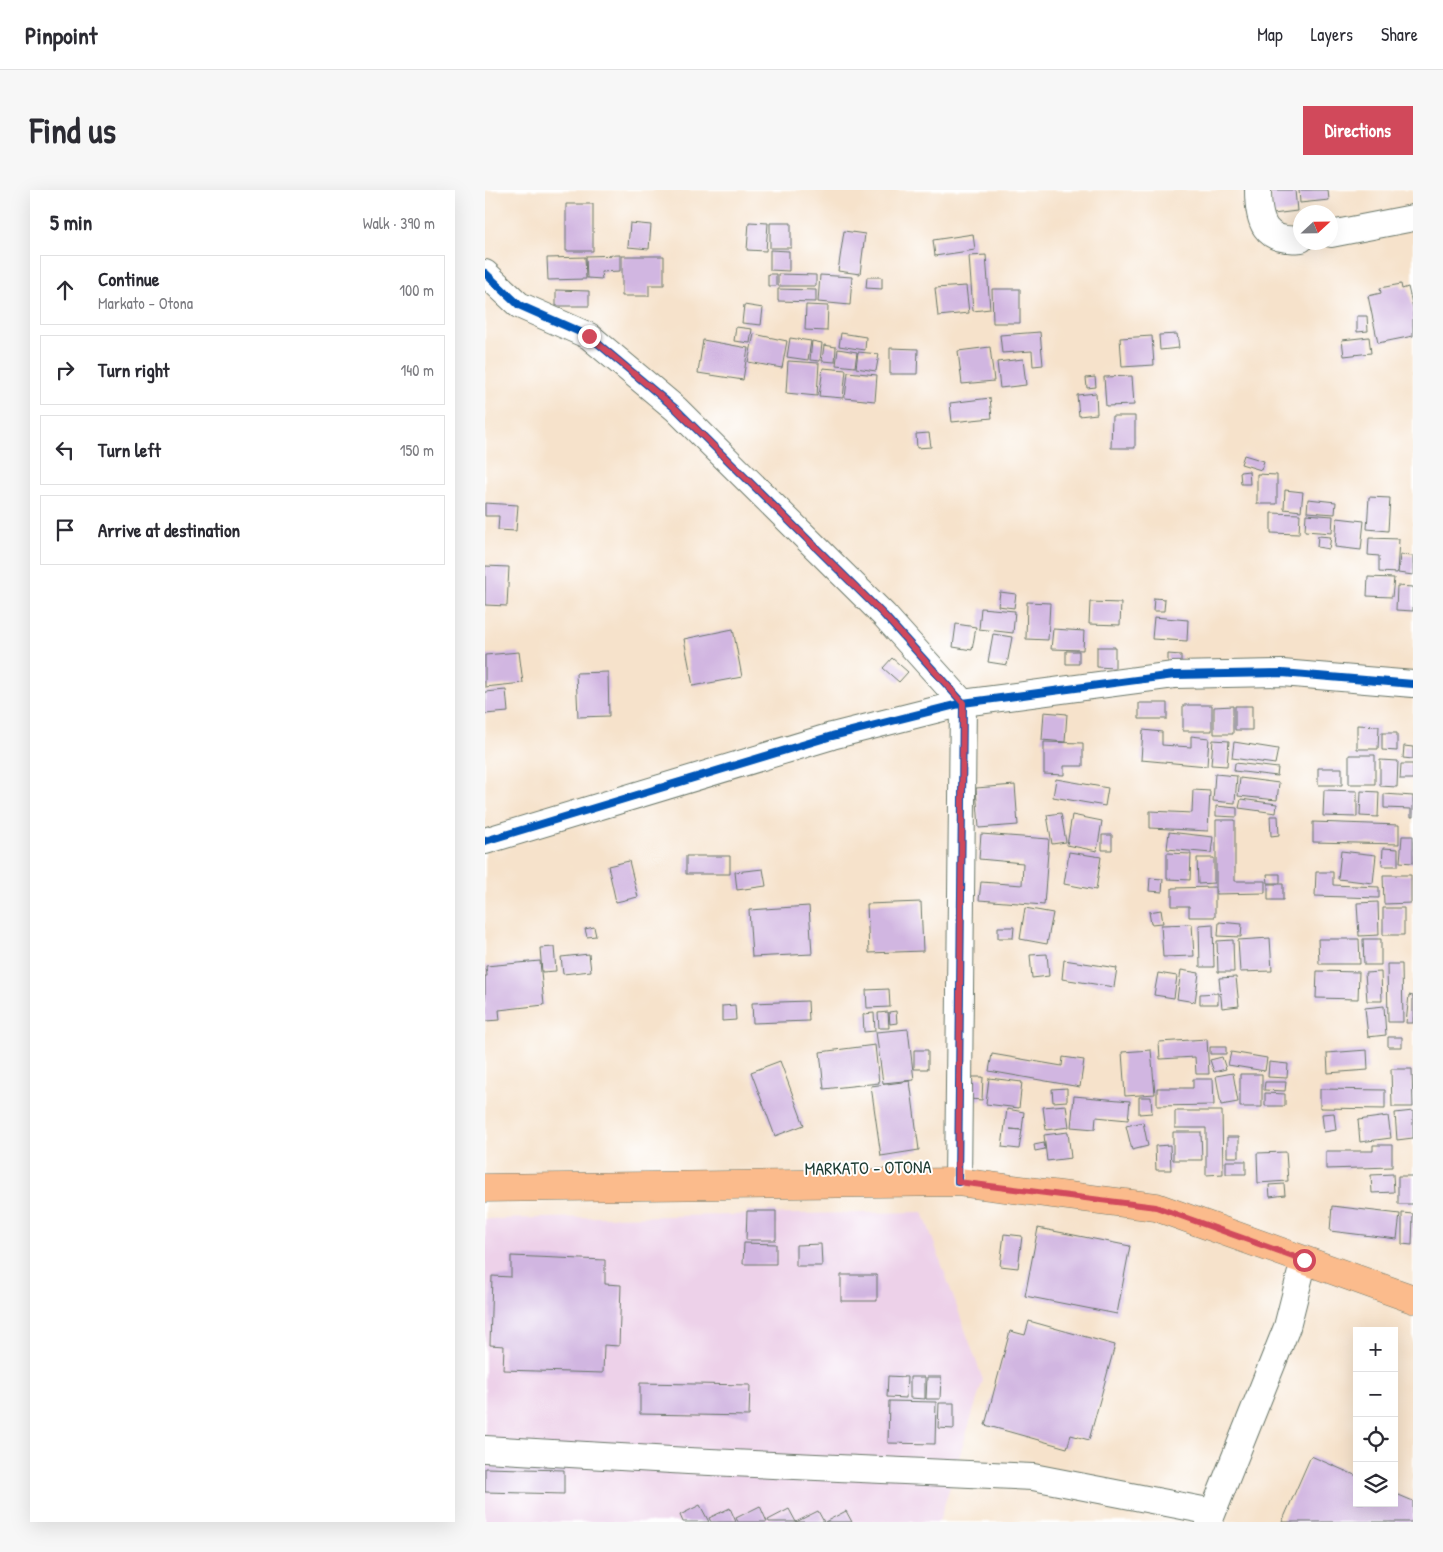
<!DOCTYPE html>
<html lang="en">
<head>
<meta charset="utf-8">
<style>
  body { margin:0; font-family:"Patrick Hand",sans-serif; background:#f7f7f7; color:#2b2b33 }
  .controls { position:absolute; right:15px; bottom:15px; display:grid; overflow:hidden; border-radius:0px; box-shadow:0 5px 20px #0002 }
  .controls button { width:45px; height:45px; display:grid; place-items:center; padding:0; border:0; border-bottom:1px solid #e1e1e2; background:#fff; color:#2b2b33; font:25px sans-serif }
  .compass { position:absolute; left:808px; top:15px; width:45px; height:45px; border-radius:50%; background:#fff; box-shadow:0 5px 20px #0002; rotate:68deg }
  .stop { position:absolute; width:15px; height:15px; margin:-11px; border:4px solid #d1495b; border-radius:50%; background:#fff }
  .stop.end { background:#d1495b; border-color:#fff; box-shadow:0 1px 5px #0008 }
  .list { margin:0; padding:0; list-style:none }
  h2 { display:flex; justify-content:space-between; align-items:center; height:65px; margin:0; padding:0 20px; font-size:21px }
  h2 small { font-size:16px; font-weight:400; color:#7c7c81 }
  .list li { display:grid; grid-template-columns:32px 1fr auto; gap:15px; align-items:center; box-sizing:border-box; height:70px; margin:0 10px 10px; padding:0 10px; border:1px solid #e1e1e2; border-radius:0px }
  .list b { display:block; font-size:19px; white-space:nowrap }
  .list p { margin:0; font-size:16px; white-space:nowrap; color:#7c7c81 }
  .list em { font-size:16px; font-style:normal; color:#7c7c81 }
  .icon { flex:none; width:28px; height:28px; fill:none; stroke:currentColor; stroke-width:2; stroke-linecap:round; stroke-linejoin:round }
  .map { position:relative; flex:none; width:928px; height:1332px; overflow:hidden; border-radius:0px }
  header { display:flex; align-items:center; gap:30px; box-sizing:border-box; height:70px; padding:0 25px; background:#fff; border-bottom:1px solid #e1e1e2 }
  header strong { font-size:24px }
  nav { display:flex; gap:28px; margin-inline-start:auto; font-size:18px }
  .intro { display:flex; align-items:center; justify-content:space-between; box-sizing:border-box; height:120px; padding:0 30px }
  h1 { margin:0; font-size:35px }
  .button { padding:12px 22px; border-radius:0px; background:#d1495b; color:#fff; font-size:18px; font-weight:700 }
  main { display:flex; gap:30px; padding:0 30px }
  aside { flex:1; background:#fff; border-radius:0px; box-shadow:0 5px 20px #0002 }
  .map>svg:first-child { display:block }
  .built { fill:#edd1e9 }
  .building { fill:#d1b6e1 }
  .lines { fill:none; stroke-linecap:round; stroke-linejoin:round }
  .street-casing { stroke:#6a7769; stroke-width:28 }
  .primary-casing { stroke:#6a7769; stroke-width:29 }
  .street { stroke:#fff; stroke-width:26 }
  .primary { stroke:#fbbb8c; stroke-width:28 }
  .cycleway-casing { stroke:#fff; stroke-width:11 }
  .cycleway { stroke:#0057b8; stroke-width:8 }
  .route { stroke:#d1495b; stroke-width:6 }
  .labels { text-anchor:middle; stroke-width:4; stroke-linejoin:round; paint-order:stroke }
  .street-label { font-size:18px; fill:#1f3d34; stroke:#fff }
</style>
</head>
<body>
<header>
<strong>Pinpoint</strong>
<nav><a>Map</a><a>Layers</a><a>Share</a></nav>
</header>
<div class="intro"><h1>Find us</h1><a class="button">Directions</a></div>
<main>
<aside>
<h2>5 min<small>Walk · 390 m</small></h2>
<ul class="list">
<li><svg class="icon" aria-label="ahead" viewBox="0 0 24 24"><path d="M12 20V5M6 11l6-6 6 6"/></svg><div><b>Continue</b><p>Markato - Otona</p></div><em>100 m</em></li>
<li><svg class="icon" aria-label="right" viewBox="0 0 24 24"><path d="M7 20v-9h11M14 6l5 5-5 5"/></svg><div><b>Turn right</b></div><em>140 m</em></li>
<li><svg class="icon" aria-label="left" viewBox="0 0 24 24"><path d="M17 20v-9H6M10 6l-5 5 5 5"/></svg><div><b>Turn left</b></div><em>150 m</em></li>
<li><svg class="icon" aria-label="arrive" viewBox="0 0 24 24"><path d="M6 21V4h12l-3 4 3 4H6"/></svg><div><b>Arrive at destination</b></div></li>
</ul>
</aside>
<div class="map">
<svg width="928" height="1332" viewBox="0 0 928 1332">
  <rect width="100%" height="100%" fill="#fff"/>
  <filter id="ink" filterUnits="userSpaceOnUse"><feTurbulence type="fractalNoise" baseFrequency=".02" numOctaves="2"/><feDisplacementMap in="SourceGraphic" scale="10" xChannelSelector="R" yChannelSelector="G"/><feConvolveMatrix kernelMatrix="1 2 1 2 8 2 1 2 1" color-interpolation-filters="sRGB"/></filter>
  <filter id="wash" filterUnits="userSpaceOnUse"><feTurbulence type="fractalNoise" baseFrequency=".0096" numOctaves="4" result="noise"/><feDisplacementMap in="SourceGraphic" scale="20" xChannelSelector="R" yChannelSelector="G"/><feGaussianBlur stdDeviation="1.12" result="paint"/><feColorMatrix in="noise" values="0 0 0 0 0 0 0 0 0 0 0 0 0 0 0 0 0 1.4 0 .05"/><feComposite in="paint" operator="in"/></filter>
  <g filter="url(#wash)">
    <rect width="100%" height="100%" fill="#f6e2cb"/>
    <path class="built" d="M438 1022 498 1190 454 1332H0V1029Z"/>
    <g id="blocks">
      <path class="building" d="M785 0H810L812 21 788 24Z
        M814 0H843L844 10 815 13Z
        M81 14H108V61H81Z
        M264 32 283 33 281 61 262 60Z
        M145 33 166 35 164 59 143 57Z
        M285 33H306V58H285Z
        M359 41 380 44 375 84 353 81Z
        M488 44 490 60 450 66 448 50Z
        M285 60 304 61V81L285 80Z
        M135 65V81L116 82 117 89 102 88 101 66Z
        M501 65 505 119 488 121 484 66Z
        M137 66H179V95H164V106H137Z
        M100 67 101 89 63 90 62 68Z
        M283 84H291V96H283Z
        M293 84 331 85V96H293Z
        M335 85 367 87 365 115 333 112Z
        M382 87H397V99L381 98Z
        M916 94 917 99 923 97 928 118V146L893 153 883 106 896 103 895 98Z
        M481 96 484 123 453 126 450 98Z
        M293 99 331 100V112L293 111Z
        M507 99H535V133H508Z
        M71 100 104 101V116H71Z
        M259 115 278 118 276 135 257 133Z
        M321 115 343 116 342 141 320 140Z
        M872 126H882L883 141 872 142Z
        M251 137 267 139 265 153 249 151Z
        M555 142 558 175 548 176 547 161 517 163 515 145Z
        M356 143 381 147 380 160 354 156Z
        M269 144 302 151 297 178 263 172Z
        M692 144 694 158 675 160 674 145Z
        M667 146 669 175 637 177 635 148Z
        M884 147 886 163 859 166 857 150Z
        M305 148 326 151 323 170 302 167Z
        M218 150 263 158 258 190 213 183Z
        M327 151 337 153 335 171 325 170Z
        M339 155 351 157 350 172 337 171Z
        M505 157 509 191 477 194 473 161Z
        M405 158 433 159 432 184H405Z
        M353 159 372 162 370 177 351 175Z
        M373 162 394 164 391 181 371 178Z
        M538 169 541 195 515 198 512 172Z
        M303 171 334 173 332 206 301 203Z
        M338 178 361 180 358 208 334 206Z
        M363 182 392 185 390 211 360 208Z
        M647 186 649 215 621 216 619 187Z
        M610 187 611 197 602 198 601 188Z
        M611 203 612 224 594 226 592 205Z
        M505 208 507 228 467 232 465 213Z
        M627 226H650V258H626Z
        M444 243 446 257 432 258 431 244Z
        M759 265 779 271 776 280 756 274Z
        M764 281 765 294H756L755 282Z
        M772 284 792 285V314H772Z
        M800 300 818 302 816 321 799 319Z
        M884 307 905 308 903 341 882 339Z
        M823 309 851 312 850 324 822 322Z
        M0 313 33 315 31 341 13 340 14 326H0Z
        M786 323 815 324 814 344 786 343Z
        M821 324 848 326 847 343 820 341Z
        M852 328 879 331 876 360 850 357Z
        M833 346 846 347 844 359 832 357Z
        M884 348 914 349 912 383 894 382V366L883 365Z
        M915 365 928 366V385L913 383Z
        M0 376 24 377 22 416 0 415Z
        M883 387 909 388 907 407 882 406Z
        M912 396 928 397V421L911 420Z
        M515 402 531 404 529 418 513 416Z
        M669 408 680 409 679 421H668Z
        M542 412 565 413 563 450 541 449Z
        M605 412 636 413 635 435 604 434Z
        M496 418 530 421 528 443 494 439Z
        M669 427 703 430 702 451 667 449Z
        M471 434 491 437 487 460 468 457Z
        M248 439 257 487 208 496 199 449Z
        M568 439 599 441 598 460 566 459Z
        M508 444 527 447 522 475 503 472Z
        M612 457H630V478L612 477Z
        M581 461H594V474H581Z
        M34 462 38 493 0 497V465Z
        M683 464 696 465V475H683Z
        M407 468 423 482 414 492 398 478Z
        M123 482 124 526 93 527 91 483Z
        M21 500 23 522 0 524V502Z
        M654 513H682V529H654Z
        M698 515H727V541H698Z
        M748 516V544H729V517Z
        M750 516H767V540H750Z
        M559 522 582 524 580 552 557 550Z
        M872 535 894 536 893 559H872Z
        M658 540 677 542V555L706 557V546L724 548 722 576 656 570Z
        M897 543H912V561L897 560Z
        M728 550 744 551 742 576 726 575Z
        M559 552 598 553V576H579V585L559 584Z
        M749 552 793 559 790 574 747 568Z
        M919 556 928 557V569L918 568Z
        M864 565H890V594H864Z
        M895 570 913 571 912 597 895 596Z
        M750 573 793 578 792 586 749 581Z
        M916 574H928V589H915Z
        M833 578H857V595H833Z
        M730 584 752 586 750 613 728 611Z
        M755 588 794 593 792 610 753 606Z
        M571 589 623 598 620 616 568 607Z
        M530 595 533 635 494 638 491 598Z
        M708 600 725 601 723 641 665 638V621L707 623Z
        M839 600 872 601V627L838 626Z
        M876 601 894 602 893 627 875 626Z
        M899 604 928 606V627H926V619L899 618Z
        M756 609 792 614 791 623 754 618Z
        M731 616 752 618V627L731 626Z
        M576 623 581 652 567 654 562 625Z
        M587 625 617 631 612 661 582 655Z
        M785 626H793L794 645 786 646Z
        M731 630H750V691H780V703L731 704Z
        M828 632 914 635V654L828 652Z
        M684 642 728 647 726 663 682 659Z
        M496 644 564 649 559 715 494 710 496 692 537 695 538 673 494 669Z
        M617 645H627V660H617Z
        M917 646H928V673L915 672Z
        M898 658 913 659V676H897Z
        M856 661 891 665 888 693 853 689Z
        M584 662 616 667 611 700 579 694Z
        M682 663 706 664 705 690 682 689Z
        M201 666H245V684H201Z
        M712 668H729V693L713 694Z
        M144 671 153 707 131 712 123 676Z
        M278 679 281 696 252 700 250 682Z
        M831 682H848V695L894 697V708L830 706Z
        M782 684H795V693H783Z
        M898 685H926V713L899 714Z
        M665 688 678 689 677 702 664 701Z
        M783 694H798V710H783Z
        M730 697V727H704V716H687V698Z
        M436 712 438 761 384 763 382 714Z
        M893 712 894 745 874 746 872 713Z
        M324 716 327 764 267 767 264 720Z
        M540 718 568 723 562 754 535 749Z
        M898 718H919V745H898Z
        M676 720 678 733 666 734 664 722Z
        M734 732 757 734 756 747 733 746Z
        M707 734 709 766 678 767 676 735Z
        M728 734 729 777H715L714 735Z
        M109 737 111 746 102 747 100 739Z
        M513 737H529L528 748H513Z
        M785 748 787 781 755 782 753 750Z
        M833 749H874L875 774H834Z
        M878 749H896V775H879Z
        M748 750 749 782H733L732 751Z
        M69 757 71 781 57 782 55 758Z
        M104 764 106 781 78 784 76 767Z
        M562 764 564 786 547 788 545 765Z
        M579 770 632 778 629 797 577 789Z
        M55 771 59 815 14 820 15 830 0 831V786H2L1 776Z
        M902 774H917L918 832H903Z
        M696 780 714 783 710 812 692 809Z
        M832 781 874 782 873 809 831 808Z
        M896 782 897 811H882L880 783Z
        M673 783 692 786 689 808 669 805Z
        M751 787 754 816 737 818 734 788Z
        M404 799 405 817 382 818 381 800Z
        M733 803V814H715V804Z
        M924 805 928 806V833H921Z
        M323 811 324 831 268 833 267 813Z
        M250 815 251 830 237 831V816Z
        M899 816 901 845 883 847 880 818Z
        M411 821 412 833 405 834 404 822Z
        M403 822 404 838H394L393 823Z
        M389 823 390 841 379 842 378 824Z
        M423 839 429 890 398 893 391 842Z
        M903 847H917V857H903Z
        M722 849 724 884H711L710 867 675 869 674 852Z
        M390 855 394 893 339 899 335 862Z
        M725 857H741V864H725Z
        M429 860H443V879H429Z
        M666 860 670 904 640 906 637 862Z
        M882 860 883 880 843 883 842 863Z
        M746 862 782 868 780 881 743 875Z
        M507 864 577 876 578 867 599 870 595 897 504 881Z
        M737 867 741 879 729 882 725 870Z
        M295 871 319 935 290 946 266 882Z
        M784 872 803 874 802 888 783 887Z
        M906 879H927L928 917H907Z
        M748 883 753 912 736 915 731 886Z
        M755 884H777V917H755Z
        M485 887H498L497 910 484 909Z
        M504 888 537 892 534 918 501 914Z
        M708 889H728L729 915 672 916V898H708Z
        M425 891 434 960 396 966 386 896Z
        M780 892H801L800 901 779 900Z
        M582 898V911L568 912 567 899Z
        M835 899 900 900V919L835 918Z
        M780 903 800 904V916H780Z
        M589 906 645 911 643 930 611 927 610 939 586 937Z
        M654 907H666L667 923 654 924Z
        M581 915 584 937 561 940 558 917Z
        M522 919 539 922 537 940 525 939 537 940 534 959 517 957Z
        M690 921H737L738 984 721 985V938H690Z
        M928 921V948L912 950 910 923Z
        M849 923 851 940 839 942 837 924Z
        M903 926 906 948 875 952 873 930Z
        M658 932 663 956 647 960 641 936Z
        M583 942 586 968 562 971 559 945Z
        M688 942H716L717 970H688Z
        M742 947H754V967H742Z
        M559 953 560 959 550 961 549 955Z
        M685 955 686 980H671L670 956Z
        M888 955H907V977L841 979V961H888Z
        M801 962 803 991 773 993 772 963Z
        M741 971H761V984H741Z
        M908 984 909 1002 887 1003 886 985Z
        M913 986H928V1014H913Z
        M799 994 800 1005 785 1007 784 995Z
        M847 1016 915 1024 912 1049 845 1041Z
        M262 1021H291V1050H261Z
        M917 1023 928 1024 927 1055 917 1054Z
        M553 1038 645 1056 632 1124 540 1106Z
        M519 1044 537 1046 533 1078 515 1076Z
        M259 1053 291 1054V1074H258Z
        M336 1054 337 1076H311V1055Z
        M26 1066 120 1070V1094L136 1095 134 1156 119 1155 118 1183 18 1180 19 1156 5 1155 7 1086 26 1087Z
        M356 1085H392V1111H356Z
        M544 1131 630 1155 604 1250 586 1245 582 1258 500 1235 525 1141 540 1145Z
        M403 1186 422 1187 421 1208 402 1207Z
        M425 1187H440V1209L425 1208Z
        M442 1187H456L455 1209H441Z
        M155 1193 265 1195 264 1226 155 1224Z
        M404 1211 451 1212 450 1254 403 1253Z
        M454 1213H469V1239L453 1238Z
        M826 1266 872 1286V1313H909V1303L928 1311V1332H797Z
        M0 1278 79 1280V1304L0 1302Z
        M215 1315 224 1332H198L195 1325Z
        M275 1316 282 1332H253L251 1328Z
        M245 1318 251 1332H226L224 1328Z
        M304 1319 311 1332 333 1321 339 1332H284L283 1330Z
        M361 1321 367 1332H340Z"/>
    </g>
  </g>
  <g filter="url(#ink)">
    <use href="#blocks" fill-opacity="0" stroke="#6a7769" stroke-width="1"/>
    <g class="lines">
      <defs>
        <path id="street" d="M773 0C773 31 779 53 816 49
          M846 44 928 28
          M0 83 34 115 104 146 191 219 399 425 478 513 473 992
          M0 651 347 546 478 513 689 485 797 483 928 494
          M0 1259 203 1271 548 1287 728 1322
          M724 1332 802 1137 819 1070"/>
        <path id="primary" d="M0 998 473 992 671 1017 928 1109"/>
      </defs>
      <use href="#street" class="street-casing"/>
      <use href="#primary" class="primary-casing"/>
      <use href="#street" class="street"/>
      <use href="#primary" class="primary"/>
      <defs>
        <path id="cycleway" d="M0 83 34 115 104 146 191 219 399 425 478 513 473 992
          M0 651 347 546 478 513 689 485 797 483 928 494"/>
      </defs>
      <use href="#cycleway" class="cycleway-casing"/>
      <use href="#cycleway" class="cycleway"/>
    </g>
  </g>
  <g class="lines" filter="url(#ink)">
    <path class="route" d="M104 146 191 219 399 425 478 513 473 992 671 1017 819 1070"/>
  </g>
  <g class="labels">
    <g class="street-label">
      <text transform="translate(383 978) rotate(-1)" y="6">MARKATO - OTONA</text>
    </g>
  </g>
</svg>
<div class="controls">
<button>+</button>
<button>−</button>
<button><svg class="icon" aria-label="locate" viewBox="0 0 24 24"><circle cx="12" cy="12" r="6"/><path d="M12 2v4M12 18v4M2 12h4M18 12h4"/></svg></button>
<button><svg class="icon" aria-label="layers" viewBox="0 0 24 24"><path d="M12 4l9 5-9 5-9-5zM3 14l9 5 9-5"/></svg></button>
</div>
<svg class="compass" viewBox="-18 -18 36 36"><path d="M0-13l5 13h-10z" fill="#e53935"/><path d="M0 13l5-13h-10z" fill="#7c7c81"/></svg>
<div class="stop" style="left:819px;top:1070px"></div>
<div class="stop end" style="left:104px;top:146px"></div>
</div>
</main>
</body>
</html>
